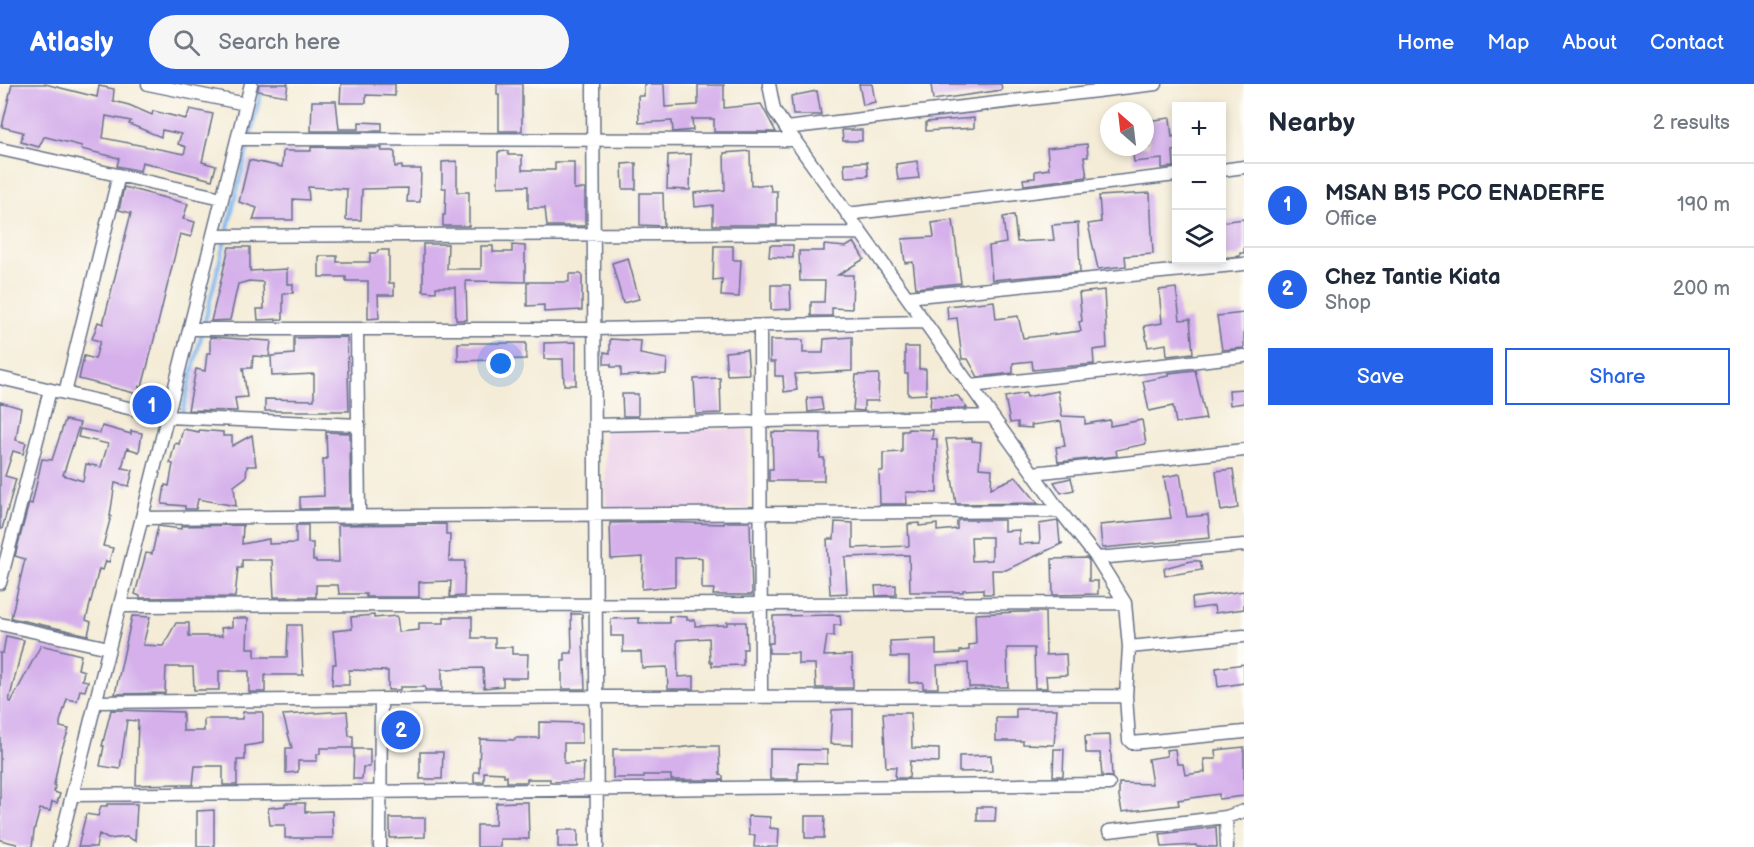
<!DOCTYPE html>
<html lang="en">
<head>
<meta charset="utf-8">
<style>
  body { margin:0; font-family:"Balsamiq Sans",sans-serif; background:#f6f6f7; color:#1f2937 }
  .controls { position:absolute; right:18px; top:18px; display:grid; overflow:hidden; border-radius:0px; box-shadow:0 3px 9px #0003 }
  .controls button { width:54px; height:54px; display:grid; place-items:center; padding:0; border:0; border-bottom:2px solid #e0e1e3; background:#fff; color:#1f2937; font:30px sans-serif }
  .compass { position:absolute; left:1100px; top:18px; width:54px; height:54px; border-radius:50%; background:#fff; box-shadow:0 3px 9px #0003; rotate:332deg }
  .you { position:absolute; left:501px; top:280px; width:21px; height:21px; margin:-15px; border:4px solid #fff; border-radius:50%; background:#1a73e8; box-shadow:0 0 0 9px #1a73e833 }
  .badge { display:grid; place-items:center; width:39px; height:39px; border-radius:50%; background:#2563eb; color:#fff; font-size:20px; font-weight:700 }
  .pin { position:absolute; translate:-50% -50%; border:3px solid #fff; box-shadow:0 2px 6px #0006 }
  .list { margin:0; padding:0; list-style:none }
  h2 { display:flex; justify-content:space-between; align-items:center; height:78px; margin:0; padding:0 24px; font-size:26px }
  h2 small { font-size:20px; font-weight:400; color:#747a83 }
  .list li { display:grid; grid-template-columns:39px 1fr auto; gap:18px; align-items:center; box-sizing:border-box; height:84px; padding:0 24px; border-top:2px solid #e0e1e3 }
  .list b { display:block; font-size:22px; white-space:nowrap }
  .list p { margin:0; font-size:20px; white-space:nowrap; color:#747a83 }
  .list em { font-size:20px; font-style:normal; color:#747a83 }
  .actions { display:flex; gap:12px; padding:18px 24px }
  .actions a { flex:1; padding:14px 0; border:2px solid #2563eb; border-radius:0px; text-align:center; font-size:21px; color:#2563eb }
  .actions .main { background:#2563eb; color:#fff }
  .icon { flex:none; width:33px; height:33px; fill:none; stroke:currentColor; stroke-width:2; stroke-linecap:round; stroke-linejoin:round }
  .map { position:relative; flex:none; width:1244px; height:763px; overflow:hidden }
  header { display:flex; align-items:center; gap:36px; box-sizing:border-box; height:84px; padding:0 30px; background:#2563eb; color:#fff }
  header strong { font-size:28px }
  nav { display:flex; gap:33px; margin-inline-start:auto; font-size:21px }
  .search { width:420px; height:54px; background:#f6f6f7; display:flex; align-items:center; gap:15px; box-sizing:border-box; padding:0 21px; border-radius:33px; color:#747a83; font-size:22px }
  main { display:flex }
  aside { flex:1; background:#fff }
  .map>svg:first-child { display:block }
  .built { fill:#ecd1ea }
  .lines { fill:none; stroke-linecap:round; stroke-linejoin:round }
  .stream { stroke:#7fb7ef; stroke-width:4 }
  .building { fill:#d5b0eb; fill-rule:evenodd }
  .minor-casing { stroke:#677188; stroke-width:15 }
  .minor { stroke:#fff; stroke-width:12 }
</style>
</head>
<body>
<header>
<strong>Atlasly</strong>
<div class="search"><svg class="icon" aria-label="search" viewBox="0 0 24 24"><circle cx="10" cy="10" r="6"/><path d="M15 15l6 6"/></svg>Search here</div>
<nav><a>Home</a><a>Map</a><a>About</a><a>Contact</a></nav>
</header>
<main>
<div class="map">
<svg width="1244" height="763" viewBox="0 0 1244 763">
  <rect width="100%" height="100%" fill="#fdfcf7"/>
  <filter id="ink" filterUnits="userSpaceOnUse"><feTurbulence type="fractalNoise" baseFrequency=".0167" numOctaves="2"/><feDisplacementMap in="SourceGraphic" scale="12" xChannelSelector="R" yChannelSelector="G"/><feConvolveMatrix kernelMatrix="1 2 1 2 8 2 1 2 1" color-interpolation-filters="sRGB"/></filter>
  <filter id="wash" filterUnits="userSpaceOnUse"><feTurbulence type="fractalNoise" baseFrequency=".008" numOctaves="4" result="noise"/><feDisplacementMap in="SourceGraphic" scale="24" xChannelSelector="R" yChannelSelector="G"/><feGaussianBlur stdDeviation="1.35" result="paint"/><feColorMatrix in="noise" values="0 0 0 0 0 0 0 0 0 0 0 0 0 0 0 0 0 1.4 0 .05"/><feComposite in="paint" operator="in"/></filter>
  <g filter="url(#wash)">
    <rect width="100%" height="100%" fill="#f4ecd7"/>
    <path class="built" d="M748 345V425L606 426 605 346Z"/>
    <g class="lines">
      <path class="stream" d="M227 148 263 0
        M204 241 225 156
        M182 330 202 249"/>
    </g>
    <g id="blocks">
      <path class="building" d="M12 0H45L97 13 99 2 114 5 113 17 129 21 152 31 153 27 186 35 190 25 213 30 202 78 216 82 212 96 142 78 140 87 117 82 119 74 81 65 82 62 46 53H44L39 63 21 58 23 48 2 43ZM106 32 131 37 129 40 161 53 162 46 181 50 178 60 186 63 184 70 103 54Z
        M259 0H288L286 12 258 7Z
        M341 0H395V12L366 11V19H340Z
        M497 0H522V47H499V11H497Z
        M644 0H664L665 23 698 21V1H724V24L761 20 776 48H714V35H692L693 46 673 48 672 37 639 39 638 12H644Z
        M859 0H872L875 18 863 21Z
        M931 0H1001L1002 6 933 16Z
        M817 7 821 31H793L791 12Z
        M312 17H336L339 45H359V38L382 39V47H311Z
        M974 34V44L926 47V38Z
        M1170 34 1172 53 1176 52V66L1173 67 1174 83 1162 84V75L1134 78 1132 63H1149L1146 37Z
        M842 46H862V57H843Z
        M1087 60 1088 73H1084L1087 93 1024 101 1023 95 1035 94V87L1049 85 1047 64Z
        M311 63 382 64 381 67H393L395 69V83L402 82V85H421L420 118H407L408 104 362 105 361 136H346L347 105 308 103 309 116 293 115V136H253L257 124 239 118 249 76 282 83 283 67H311Z
        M508 67V71H522V86H555V78H574V105H585V142H547L545 124H528V102L498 103V68Z
        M750 67 751 102 770 100 771 107H777V141H713V121L695 123 694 109 725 106 724 69Z
        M691 70 690 106 667 105 668 71Z
        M457 77V108H469V142H443V131H445L446 104H442V78Z
        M917 77 919 94 898 96 896 80Z
        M867 78 868 92 845 93 844 79Z
        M636 79V105H623L622 80Z
        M124 103 188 120 183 135 195 138 191 153 180 150 146 288 142 303 139 302 138 310 79 295 84 272 95 275 100 257 92 255 98 238 103 240 131 129 119 126Z
        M640 109H663L664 142 640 141Z
        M1150 109 1153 170 1125 172 1126 182 1098 185 1088 140 1101 138 1099 112Z
        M1014 131 1017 158 1054 156 1052 141 1078 139 1080 188 992 196 989 162 1006 159 1003 133Z
        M1244 135V169H1240V172L1221 174V138Z
        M953 136 961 199 916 204 913 178 905 179 902 155 934 153 932 139Z
        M854 158 864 175 838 191H853L852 225 832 224V232H811V218H824L825 197H800L799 167H824V161L846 163Z
        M423 160H448L447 185H481V162H493V168H512V161L525 162V198L466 197 467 236H456L455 203H436V208L423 207Z
        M770 161H793V174L769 173Z
        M714 162H733V176H741L739 213 721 212 722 195 713 196Z
        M229 163H250V187L287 185V200H293V209H283V235L258 236 257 225H264L263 198 249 197 238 200 230 236 211 237Z
        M378 166H389V199H394V211H378L379 234 368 235V197H346V193H319V172H337V178H370V169H377Z
        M628 174 639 215 623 219 612 179Z
        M569 190H582V226L544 228V221L527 222V198H569Z
        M771 201H790L791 225 771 226Z
        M1176 204 1180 236 1190 235 1193 269 1167 272 1166 260 1148 263 1144 242 1162 239 1159 206Z
        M1104 206 1107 264 1093 266 1094 280 1033 286 1032 277 1013 279V289L978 293 968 275H962L957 234 948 235 947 222 994 217 996 235 1018 232 1023 254 1081 247 1079 238 1082 237 1079 209Z
        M1244 229V264L1222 266 1217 232Z
        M210 253 271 257 269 273 253 272 252 284H243L247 313 235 314 237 327 188 326 196 285 205 287 207 269H210Z
        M347 253 349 327H265V315L314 316V290L272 292 271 272 294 270V254Z
        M852 253V287L795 290 797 306 784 308 783 292H775V278H770V256H803V269H823L824 255Z
        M610 255 641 257 640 270 667 275 666 290 621 292V283H611V280H604V268L610 269Z
        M576 258V301H564L563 275H544V259Z
        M458 259H526V275L458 277Z
        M905 263H919V285H926V310L908 311V290H905Z
        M747 266 749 290 727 291 725 268Z
        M1195 286 1206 335 1176 339 1173 322 1149 327 1143 297 1169 292V289Z
        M879 290 878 317H864V327L853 326 856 291Z
        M720 294 721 329 696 330 694 295Z
        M1244 305V319L1230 321 1229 306Z
        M1058 307 1062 332 1085 333V340L1110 336V342L1142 336 1146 360 1116 366 1117 372 1058 378 1056 363 1065 362 1061 337 1031 341 1032 344 1018 343V338L1010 339 1005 313 1026 309 1027 313Z
        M622 310H638V332H623Z
        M931 311 958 312 967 324 930 325Z
        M821 313 823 326 808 328 807 314Z
        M0 318 21 324 16 356 26 359 23 370 13 367 5 392 16 395 2 445H0Z
        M65 336 80 339 63 391 83 397 86 380 101 383 108 360 78 353 80 345 100 349 102 342 131 350V347L142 349 139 368 127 364 122 384 133 386 129 402 115 399 110 432H111L103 462 113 464 109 478 106 477 103 486 99 485 86 536 91 538 88 551 11 534 25 475 15 472 29 419 32 420 42 375 52 376Z
        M183 345 199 348V346L223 348V352H232V362L252 351 256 382H247L246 393 234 402 236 422 198 415 196 425H185V422L162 420 165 401 169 402 173 380 170 379 175 359 179 360Z
        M908 345 933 346 932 355H937V409L906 408 907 420H880L879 387H883V369L902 368V347H908Z
        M326 348 350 349 351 424 300 425V413L324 412 323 375H327Z
        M772 348 821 349 820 374H824V397H769V385H773Z
        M972 354V357L981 358 979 384 992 385 991 404 1016 393 1038 419 956 420 946 355Z
        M1233 385 1238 424 1221 427 1216 387Z
        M1180 390 1187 433 1208 431 1210 454 1102 464 1100 441 1171 434 1164 393Z
        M1071 394 1074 406 1061 409 1054 398Z
        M959 436H1004V447L1019 446V460L1040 459 1039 440 1058 437 1060 459H1063L1006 486H992L993 510H983V505L963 506V508H910L909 471 845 473 847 509 830 510 827 455H834L835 438 853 439V464L909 462 908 440 919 439V442L937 440V447L957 445V438ZM971 453H992V476L972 477Z
        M657 438 724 440V438H750L752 511H713L714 505H702V474L698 473 675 474V502L642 505 643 473 611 475 610 439Z
        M446 440V450H450L449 477H465L464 512 450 513 451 497 419 498V513H366V510H339L338 501H316V513H274L272 476H242V484H238L235 513 140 514V512L135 510 146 469 152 470 158 442 181 445V442L243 441 242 460 269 455V460L296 459V441H308V459H313V476H316V478H339L338 441Z
        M1087 474 1089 477V497H1098V510L1053 511 1052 475Z
        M1191 477H1200L1202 486 1165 492 1164 484Z
        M896 501V511L876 512 875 502Z
        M1244 507V525L1215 529 1214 522 1193 525 1192 514Z
        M1019 528H1045L1046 571 1066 570 1067 591 1046 592 1047 604H1035L1034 564H1007L1008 603H969L968 579 937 581 938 604H923V598L909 599V573H891L890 557 936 555V570L960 569V567L969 566V561L976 560 975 530Z
        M571 530H582L585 605H562V577H565V569H572Z
        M374 531V534L397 532 399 548 419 546V539H444V533H472V554H495V563H512V570H528L527 594H503V602L484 604 483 584 442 585V606H425V603H400V606H388V587L349 586V601H332L333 580H336L333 547 352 545 351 533Z
        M840 531 841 541H834V552H827L824 572 852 571 853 604H816L815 580H798V569H769V559H773V532Z
        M132 532 150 533 143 561 163 562 176 539H189V552H222L221 544 232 543V534H248L247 564H255V573H287L288 541H301L303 591H265V608H249V587H219V606H194L193 583H166L165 609 115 610Z
        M669 532 687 533V536H695V542L727 541V538H746L747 565H743V581L712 582V578H710L709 554 677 556 678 593 694 592V605H668L667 583 642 584 641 568H623V552H611V535L639 534V539H669Z
        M6 552 24 556 9 617 11 618 41 561 81 571 78 585 84 587 82 596 88 597 85 607 80 606 77 617 67 615 60 638V643L69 645 60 670 54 701 55 702 54 708 60 710 57 719 52 718 50 727 40 725 34 747 32 763H16L17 760 0 756V569H3Z
        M1244 580V599L1218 603 1216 584Z
        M853 625V661L830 660 832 626Z
        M1016 625H1057L1054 661 1023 660V657H996V634H1016Z
        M111 626 183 628V647H204V635H242L243 628H263V659L245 662V676H237V701H223V682H195L193 701H183V700L136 701 138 637 127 636 120 685 100 682 104 662H102Z
        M347 627 349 652H353V664H320V670H317V677H298V688L286 689V664H292L283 631Z
        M883 629H911L912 664 939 665V678L910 677 909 694H895L896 683H886Z
        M539 638 582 639V659H564V679H584L583 697 550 698V695H527V698H507V692H504V689L484 688V698H474V688H479L480 655 515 656V654H539Z
        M397 639H414V662H395Z
        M1110 651 1112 693 1102 692 1100 669H1086L1085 652Z
        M695 662H719L720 691 723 692V696H671V691H644V694H613V665H668Z
        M1244 663V712L1219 715V710L1178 716 1179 721 1122 728 1119 713V699L1152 700 1148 675 1167 672 1166 666 1175 665 1177 680H1183L1185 691 1205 688 1204 675H1216L1215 666Z
        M354 665H370V683H363L362 695H353Z
        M770 665 827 666V680L798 679V695H770Z
        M1054 665H1064L1063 692H1053Z
        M420 668H443L442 695H420Z
        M991 671 992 687 959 688V672Z
        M516 718H528L529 755H500V763H477V741H495L496 719Z
        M285 719H305V728L332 727 333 754H285V741H270L268 724 285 722Z
        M107 720H137L135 757 127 753 108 755 99 750 96 763H78L86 730 98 732 101 722H107Z
        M977 723H996L995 737H977Z
        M214 726V763H197V727Z
        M748 732 770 733V744L779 745 778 763H754L755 751H749Z
        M805 732H825L824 754H805Z
        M390 734H425V753L390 754Z
        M1216 743 1217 763H1197L1196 761 1162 763 1160 750Z
        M558 746H578V763H558Z"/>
    </g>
  </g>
  <g filter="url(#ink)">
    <use href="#blocks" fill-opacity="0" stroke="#677188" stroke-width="1.5"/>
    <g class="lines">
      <defs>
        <path id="minor" d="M148 0 246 20
          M593 0 597 763
          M769 0 774 26 786 44 1060 427 1097 474 1125 519 1129 563 1126 612 1129 656 1132 659 1244 648
          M786 44 1156 0
          M237 55 795 56
          M0 65 222 114
          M1222 86 1244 83
          M847 130 1176 91
          M213 152 861 149
          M907 213 1244 180
          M760 242 761 613
          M190 245H594L925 238
          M357 245 359 433
          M0 294 167 333 359 341
          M971 302 1244 272
          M65 309 119 91
          M595 341 992 332
          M1033 389 1244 366
          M142 434 1060 427
          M1097 474 1244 461
          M0 499 50 306
          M120 522 1125 519
          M0 540 109 564
          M1129 563 1244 552
          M96 618 596 613 1126 612
          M73 711 1109 700
          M1226 733 1227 763
          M1109 747 1226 733 1244 727
          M59 763 251 0
          M380 763 381 615"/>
      </defs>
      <use href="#minor" class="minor-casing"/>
      <use href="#minor" class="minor"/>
    </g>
  </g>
</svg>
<div class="controls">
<button>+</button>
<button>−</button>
<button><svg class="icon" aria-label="layers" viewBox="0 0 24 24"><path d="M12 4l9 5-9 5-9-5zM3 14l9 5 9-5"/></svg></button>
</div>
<svg class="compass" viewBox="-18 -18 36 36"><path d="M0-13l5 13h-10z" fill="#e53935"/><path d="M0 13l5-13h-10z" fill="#747a83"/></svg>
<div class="you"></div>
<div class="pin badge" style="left:152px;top:321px">1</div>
<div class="pin badge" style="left:401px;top:646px">2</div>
</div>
<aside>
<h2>Nearby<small>2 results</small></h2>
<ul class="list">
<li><span class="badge">1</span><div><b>MSAN B15 PCO ENADERFE</b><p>Office</p></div><em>190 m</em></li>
<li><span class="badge">2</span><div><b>Chez Tantie Kiata</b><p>Shop</p></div><em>200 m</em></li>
</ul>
<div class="actions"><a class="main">Save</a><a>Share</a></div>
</aside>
</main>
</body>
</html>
